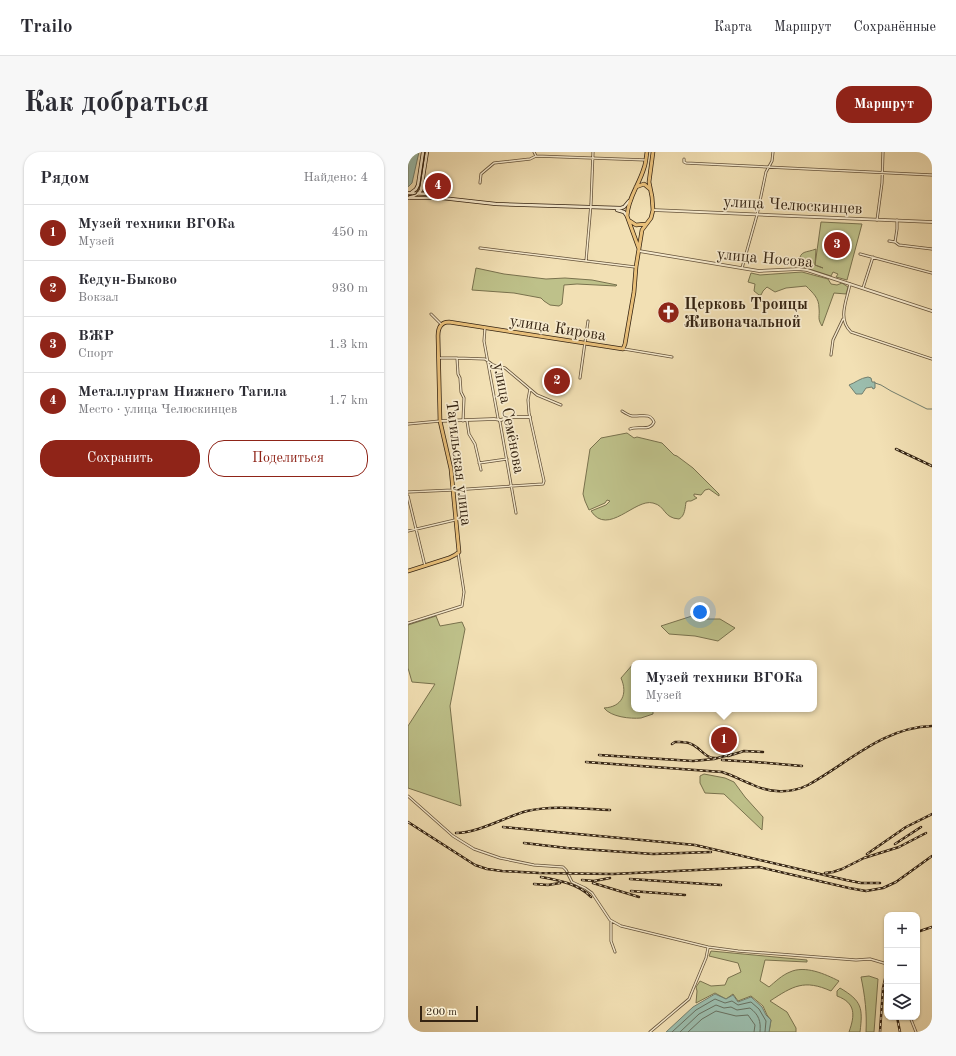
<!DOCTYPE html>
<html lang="ru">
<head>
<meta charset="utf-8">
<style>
  body { margin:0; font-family:"Old Standard TT",serif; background:#f7f7f7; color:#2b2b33 }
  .controls { position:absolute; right:12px; bottom:12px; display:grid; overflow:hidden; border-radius:8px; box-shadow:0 1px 3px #0004 }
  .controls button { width:36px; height:36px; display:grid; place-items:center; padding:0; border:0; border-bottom:1px solid #e1e1e2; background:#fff; color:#2b2b33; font:20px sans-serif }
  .scale { position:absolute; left:12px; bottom:10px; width:58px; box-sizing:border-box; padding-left:4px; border:2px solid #342312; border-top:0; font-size:11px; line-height:14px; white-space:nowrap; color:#342312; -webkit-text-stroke:3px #f7ebce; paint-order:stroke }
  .you { position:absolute; left:292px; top:460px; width:14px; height:14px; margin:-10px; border:3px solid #fff; border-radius:50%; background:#1a73e8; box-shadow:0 0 0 6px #1a73e833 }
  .badge { display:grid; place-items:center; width:26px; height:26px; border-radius:50%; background:#8f2418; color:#fff; font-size:13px; font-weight:700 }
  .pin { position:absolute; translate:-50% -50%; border:2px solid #fff; box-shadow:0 1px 4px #0006 }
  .popup { position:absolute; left:223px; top:508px; width:186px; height:52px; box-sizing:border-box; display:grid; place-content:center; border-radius:8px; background:#fff; filter:drop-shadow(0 1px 3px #0005); font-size:13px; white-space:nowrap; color:#7c7c81 }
  .popup b { font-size:15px; color:#2b2b33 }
  .popup::after { content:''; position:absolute; left:50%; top:100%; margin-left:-8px; border:8px solid transparent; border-top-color:#fff }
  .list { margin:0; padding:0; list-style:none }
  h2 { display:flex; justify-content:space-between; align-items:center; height:52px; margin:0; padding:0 16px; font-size:17px }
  h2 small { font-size:13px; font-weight:400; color:#7c7c81 }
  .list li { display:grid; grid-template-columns:26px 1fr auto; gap:12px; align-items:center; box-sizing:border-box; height:56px; padding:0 16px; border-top:1px solid #e1e1e2 }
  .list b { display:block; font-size:15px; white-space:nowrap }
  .list p { margin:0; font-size:13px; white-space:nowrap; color:#7c7c81 }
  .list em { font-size:13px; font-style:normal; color:#7c7c81 }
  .actions { display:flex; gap:8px; padding:12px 16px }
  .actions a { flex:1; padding:9px 0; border:1px solid #8f2418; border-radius:16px; text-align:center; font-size:14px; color:#8f2418 }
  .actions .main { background:#8f2418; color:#fff }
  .icon { flex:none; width:22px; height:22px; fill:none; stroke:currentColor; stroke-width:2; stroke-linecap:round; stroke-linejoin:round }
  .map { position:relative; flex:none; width:524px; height:880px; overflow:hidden; border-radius:16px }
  header { display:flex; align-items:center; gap:24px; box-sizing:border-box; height:56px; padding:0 20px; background:#fff; border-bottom:1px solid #e1e1e2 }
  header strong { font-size:19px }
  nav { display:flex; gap:22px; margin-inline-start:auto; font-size:14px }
  .intro { display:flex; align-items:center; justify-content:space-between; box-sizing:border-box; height:96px; padding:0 24px }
  h1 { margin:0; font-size:28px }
  .button { padding:10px 18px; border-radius:16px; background:#8f2418; color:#fff; font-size:14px; font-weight:700 }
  main { display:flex; gap:24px; padding:0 24px }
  aside { flex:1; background:#fff; border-radius:16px; box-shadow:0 1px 3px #0004 }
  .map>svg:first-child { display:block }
  .green { fill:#bec18a; stroke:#79724e }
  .water { fill:#9bbdad; stroke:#727f6f }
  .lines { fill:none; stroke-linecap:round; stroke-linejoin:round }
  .shore { stroke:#687060; stroke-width:1 }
  .stream { stroke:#727f6f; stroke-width:1 }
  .minor-casing { stroke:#64523a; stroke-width:3 }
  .tertiary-casing { stroke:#64523a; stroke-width:3.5 }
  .secondary-casing { stroke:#342312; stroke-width:4 }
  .primary-casing { stroke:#342312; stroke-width:4.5 }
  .minor { stroke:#f7ebce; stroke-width:1.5 }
  .tertiary { stroke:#f7ebce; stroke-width:2 }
  .secondary { stroke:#f7ebce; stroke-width:2.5 }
  .primary { stroke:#e9c07a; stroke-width:3 }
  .tram { stroke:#342312; stroke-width:1 }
  .rail-casing { stroke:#342312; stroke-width:2.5 }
  .rail { stroke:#f7ebce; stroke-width:1; stroke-dasharray:3; stroke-linecap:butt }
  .labels { text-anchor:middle; stroke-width:3.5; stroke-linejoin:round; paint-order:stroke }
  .street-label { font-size:16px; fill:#342312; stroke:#f7ebce }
  .poi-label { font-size:16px; font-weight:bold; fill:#342312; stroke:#f7ebce; text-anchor:start }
</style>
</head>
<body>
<header>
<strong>Trailo</strong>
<nav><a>Карта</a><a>Маршрут</a><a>Сохранённые</a></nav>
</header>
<div class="intro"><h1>Как добраться</h1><a class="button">Маршрут</a></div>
<main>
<aside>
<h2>Рядом<small>Найдено: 4</small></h2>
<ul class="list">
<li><span class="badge">1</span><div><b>Музей техники ВГОКа</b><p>Музей</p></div><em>450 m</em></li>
<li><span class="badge">2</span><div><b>Кедун-Быково</b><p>Вокзал</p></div><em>930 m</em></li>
<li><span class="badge">3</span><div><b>ВЖР</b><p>Спорт</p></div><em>1.3 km</em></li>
<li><span class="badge">4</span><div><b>Металлургам Нижнего Тагила</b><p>Место · улица Челюскинцев</p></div><em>1.7 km</em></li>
</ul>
<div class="actions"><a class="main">Сохранить</a><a>Поделиться</a></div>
</aside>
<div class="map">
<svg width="524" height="880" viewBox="0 0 524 880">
  <rect width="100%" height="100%" fill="#f2e0b4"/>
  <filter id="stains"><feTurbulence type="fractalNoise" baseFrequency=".005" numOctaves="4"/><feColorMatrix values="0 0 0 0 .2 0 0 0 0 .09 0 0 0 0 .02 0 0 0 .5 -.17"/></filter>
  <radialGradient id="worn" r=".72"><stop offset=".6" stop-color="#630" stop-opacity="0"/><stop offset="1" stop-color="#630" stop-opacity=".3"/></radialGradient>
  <path class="green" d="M413 70 454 72 439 128 428 125 430 122 425 120 423 124 395 115 391 110C392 98 398 101 408 97L407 113 415 116 407 113Z
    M68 116 96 122 138 127 157 126 184 128 209 133 208 134 169 132 156 133 154 152 151 154 142 153 136 149 133 146 106 141 64 138Z
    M394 120 420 127 423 132 429 133 434 131 440 135 438 142 426 141 414 174C409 166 412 165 411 156 411 146 405 141 398 134L378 136 367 140 359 135 355 139 353 143H351L346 139 347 132 340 130 343 121 352 123Z
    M219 281 226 286 229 285 254 291 266 303 269 304 285 316 311 342V344L301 337 297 338 293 343 286 342V344L289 346 283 349H280L278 350C277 356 277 364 271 367 255 366 258 354 245 351 227 346 200 385 183 359L198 353 202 349 199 348 197 351 181 358 177 349 175 342 182 297 193 286Z
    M28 464 32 474 54 470 57 477 42 554 53 654 0 636V574L27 532 4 530 0 516V473Z
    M284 464 297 467H312L327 476 310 489 287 484 261 482 253 474Z
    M226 511V557H245V562C241 563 237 565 233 566 222 567 203 565 196 556 214 555 220 542 213 526Z
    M296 622 317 626 326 630 337 645 355 665 354 678 316 642 297 641 292 631V624Z
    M303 799 399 808V810L357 808 352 829 361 835C367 830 374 823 382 820 397 813 417 822 431 829L423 839C396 827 385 834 362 849L379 860 388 876V880H361L363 868 359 863 355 854 343 844 330 849 325 842 318 847 307 841 288 851 289 839 288 835 292 829 303 834 317 833 320 826 333 820 330 811 301 804Z
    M461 824 470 827 466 880H458C459 861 457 844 453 825Z
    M432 836C454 849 455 856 452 880H441C447 863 448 851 429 844V839Z"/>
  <path class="water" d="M0 0H11L4 31 0 35Z
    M460 225 463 226 464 230H467V236L465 237 464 235 458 236 454 242H448L441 233C447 231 452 226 460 225Z
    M307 842 318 847 325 843 330 850 343 845 354 855 358 863 363 868 361 880H258L285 855Z"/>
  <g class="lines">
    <path class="shore" d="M264 880 288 858 307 847 317 851 324 849 330 853 343 850 351 857 358 869 357 880
      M272 880 291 862 308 853 316 856 323 855 329 858 342 856C351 863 353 869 352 880
      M280 880 294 867 308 859 328 864 340 863 347 873 346 880"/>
    <path class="stream" d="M467 231 473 233 483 239 519 257H524"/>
    <defs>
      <path id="minor" d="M126 0 128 4
        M276 7V10L278 11 524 23
        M72 31 73 22 86 11 122 7 128 4 238 8
        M469 68 474 31 475 0
        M481 89 487 90 491 93 524 97
        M487 90 489 77V68
        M72 96 227 115
        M452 102 524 121
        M178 109 183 52 185 0
        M334 116 349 63 358 20 364 9 365 0
        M442 132C439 148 429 167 443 180L524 207
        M455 136 465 105
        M23 162 33 172
        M77 176 76 189 90 266 92 270 108 361
        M216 197 264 205
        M423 203 425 188 435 167
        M31 206H49L77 207 85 213 97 216 129 243 153 253
        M49 206 50 222 52 226 53 240 56 246 55 269
        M172 226 180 169
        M214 259C217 261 220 263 224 264 233 265 242 260 246 270 242 280 230 273 222 277
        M59 269 61 282 67 292 73 318
        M0 272 32 269
        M71 311 99 307
        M0 340 45 338 135 332 136 329 121 261 120 248 122 237
        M0 344 17 414
        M0 379 47 368
        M0 471 54 454 56 440 50 401
        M0 644 45 684 66 697 92 706 126 713 155 715 158 718 164 730 177 736 184 741 202 768 213 774 300 795 330 799 448 808 462 807 479 812
        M203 770V789L207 800
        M502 865 508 880
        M242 880 281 847 298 806 300 796"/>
      <path id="tertiary" d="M245 58 524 70
        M231 99 351 119 391 117 399 118 524 159
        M32 269 86 267 93 268 101 265H122"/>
      <path id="secondary" d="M15 33 16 38 21 42
        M4 40 8 37 10 33 15 0
        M0 41 21 42 34 46 88 52 213 56 216 55 221 49
        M0 46 11 41 13 38 19 0
        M2 46H31
        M209 58 216 60 219 64"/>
      <path id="primary" d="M228 35 236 32 242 37
        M222 69 228 73 238 72
        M231 97 219 64C220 46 231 33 236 16 238 11 238 5 239 0
        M0 419 41 406 47 403 51 400 43 317 32 269 30 184C30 176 33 170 41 170L215 197 217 192 226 140 228 115 234 78 243 66 245 58 244 45 241 30 245 0"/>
    </defs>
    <use href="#minor" class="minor-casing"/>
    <use href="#tertiary" class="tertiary-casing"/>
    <use href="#secondary" class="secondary-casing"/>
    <use href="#primary" class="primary-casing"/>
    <use href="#minor" class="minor"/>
    <use href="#tertiary" class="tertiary"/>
    <use href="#secondary" class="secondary"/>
    <use href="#primary" class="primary"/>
    <path class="tram" d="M0 44 8 42 12 34 17 0"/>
    <defs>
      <path id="rail" d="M488 297 524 314
        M264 592 267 590C272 590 278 589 283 592 292 595 297 607 308 606
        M191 603 285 609 306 607 324 602
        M320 604 336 599 355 600
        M314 608 347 610 394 614
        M178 610 314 620C324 623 333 628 343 632 361 641 382 642 400 633 440 611 476 575 524 574
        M0 670 67 713 79 717 94 719 131 721 205 722 351 715 441 736 458 739 475 736 488 730 524 704
        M95 675 287 693 438 728 453 731H472
        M48 681C70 681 97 665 119 659 146 653 175 657 202 658
        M116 691 159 696 245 702 303 700
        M487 692 513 675
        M459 702 498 675 524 662
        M417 721 425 720 434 717 456 706 491 695 518 681
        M133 725C150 728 171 732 183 745
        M222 727 313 733
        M174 728 186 729 202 726
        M185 731 231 745
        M126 732 140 733 152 731
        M223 739 277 743
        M509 780 524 775
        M489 865 492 880
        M472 880 475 836 479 818"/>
    </defs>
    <use href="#rail" class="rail-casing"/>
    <use href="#rail" class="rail"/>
  </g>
  <defs>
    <symbol id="church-disc" viewBox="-11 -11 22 22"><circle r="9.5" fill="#8f2418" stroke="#f7ebce"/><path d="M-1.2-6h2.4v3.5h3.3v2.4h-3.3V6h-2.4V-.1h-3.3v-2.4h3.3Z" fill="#fff"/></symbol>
  </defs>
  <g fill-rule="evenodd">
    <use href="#church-disc" x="248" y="148" width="25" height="25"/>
  </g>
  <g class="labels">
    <g class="street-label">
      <text transform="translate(385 52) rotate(3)" y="6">улица Челюскинцев</text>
      <text transform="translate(357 105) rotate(5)" y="6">улица Носова</text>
      <text transform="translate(150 175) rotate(9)" y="6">улица Кирова</text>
      <text transform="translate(102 266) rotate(79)" y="6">улица Семёнова</text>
      <text transform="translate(52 311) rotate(83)" y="6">Тагильская улица</text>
    </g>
    <g class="poi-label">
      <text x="276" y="157">Церковь Троицы<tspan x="276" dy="18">Живоначальной</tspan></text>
    </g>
  </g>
  <rect width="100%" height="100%" filter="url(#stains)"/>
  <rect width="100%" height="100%" fill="url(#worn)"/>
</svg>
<div class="controls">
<button>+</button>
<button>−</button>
<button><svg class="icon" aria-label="layers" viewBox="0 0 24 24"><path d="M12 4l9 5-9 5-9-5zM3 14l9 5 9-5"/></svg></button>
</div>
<div class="scale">200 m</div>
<div class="you"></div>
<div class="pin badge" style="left:316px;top:588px">1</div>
<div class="popup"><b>Музей техники ВГОКа</b>Музей</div>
<div class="pin badge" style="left:149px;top:229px">2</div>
<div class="pin badge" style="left:429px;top:93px">3</div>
<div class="pin badge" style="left:30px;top:34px">4</div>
</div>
</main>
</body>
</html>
